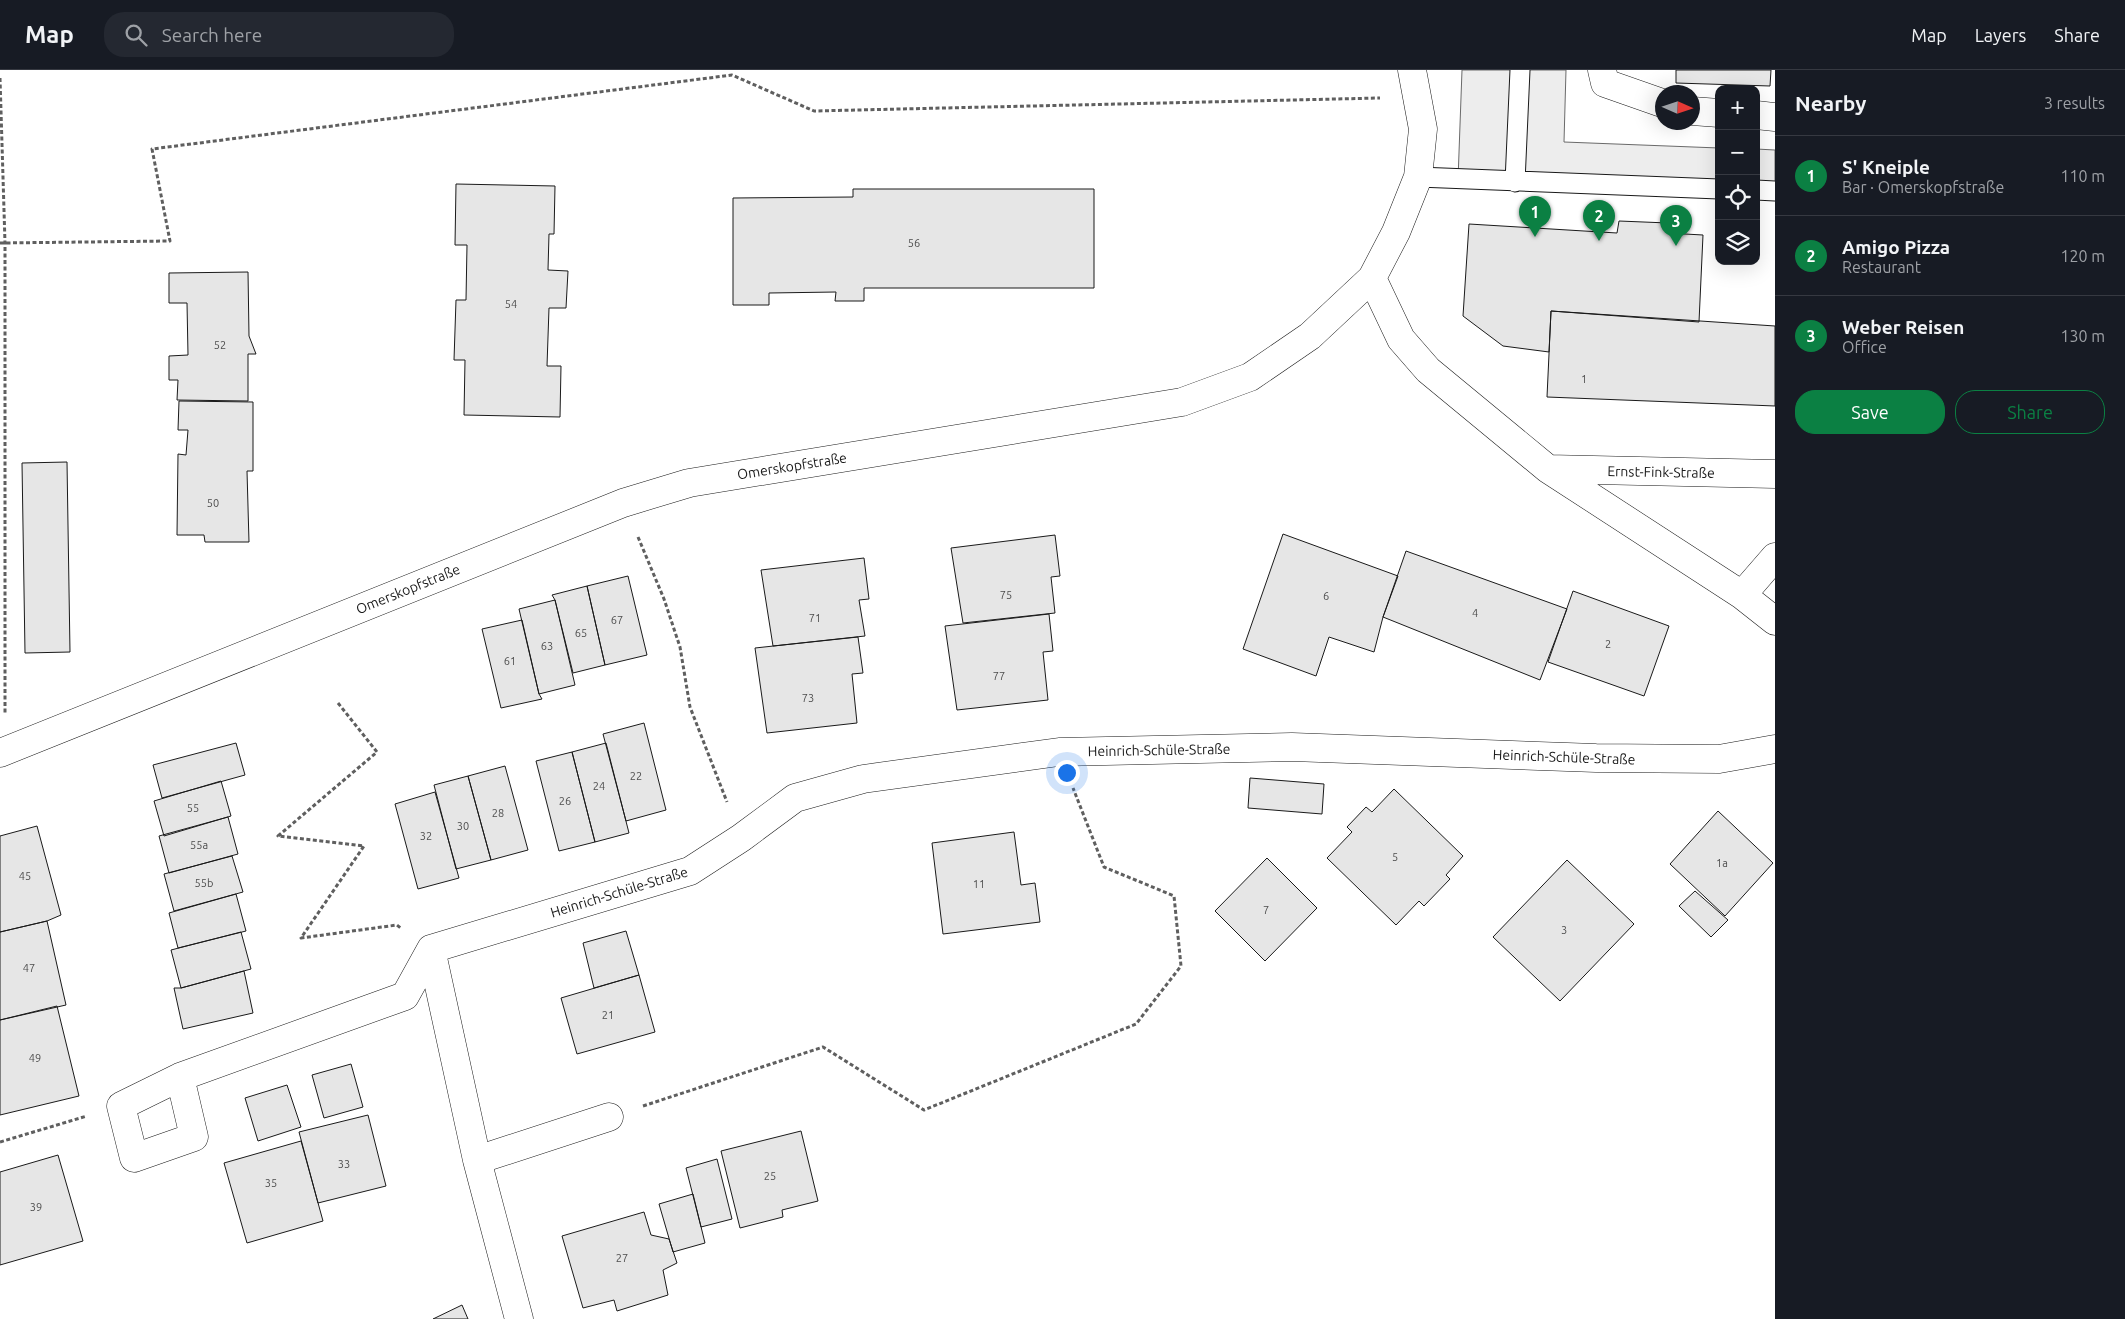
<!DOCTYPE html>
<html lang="en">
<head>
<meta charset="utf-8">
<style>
  body { margin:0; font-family:Ubuntu,sans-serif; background:#242831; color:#f1f3f6 }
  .controls { position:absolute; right:15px; top:15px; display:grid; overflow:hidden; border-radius:10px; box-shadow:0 5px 20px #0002 }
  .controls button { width:45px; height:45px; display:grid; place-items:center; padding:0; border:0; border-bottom:1px solid #363941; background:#171b24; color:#f1f3f6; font:25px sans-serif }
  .compass { position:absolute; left:1655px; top:15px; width:45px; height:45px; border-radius:50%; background:#171b24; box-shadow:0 5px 20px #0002; rotate:93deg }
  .you { position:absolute; left:1066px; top:702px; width:18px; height:18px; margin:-12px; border:4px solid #fff; border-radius:50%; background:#1a73e8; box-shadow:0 0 0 8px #1a73e833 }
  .badge { display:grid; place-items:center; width:32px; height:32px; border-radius:50%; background:#0b8043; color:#fff; font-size:16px; font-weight:700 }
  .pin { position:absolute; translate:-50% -41px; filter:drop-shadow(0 1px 2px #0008) }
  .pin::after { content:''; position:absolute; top:26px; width:18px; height:15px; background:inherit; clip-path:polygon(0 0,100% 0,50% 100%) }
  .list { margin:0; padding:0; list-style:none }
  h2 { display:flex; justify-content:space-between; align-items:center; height:65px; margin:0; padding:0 20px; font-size:21px }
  h2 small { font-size:16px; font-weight:400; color:#9ea1a6 }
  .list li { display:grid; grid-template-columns:32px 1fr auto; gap:15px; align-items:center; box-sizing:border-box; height:80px; padding:0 20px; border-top:1px solid #363941 }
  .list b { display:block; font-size:19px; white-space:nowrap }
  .list p { margin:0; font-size:16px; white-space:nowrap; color:#9ea1a6 }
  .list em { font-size:16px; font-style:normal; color:#9ea1a6 }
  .actions { display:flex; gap:10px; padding:15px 20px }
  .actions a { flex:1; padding:11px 0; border:1px solid #0b8043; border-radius:20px; text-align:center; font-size:18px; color:#0b8043 }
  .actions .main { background:#0b8043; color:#fff }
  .icon { flex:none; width:28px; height:28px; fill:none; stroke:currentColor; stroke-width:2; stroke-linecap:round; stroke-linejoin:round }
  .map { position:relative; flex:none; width:1775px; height:1249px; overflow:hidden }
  header { display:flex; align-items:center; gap:30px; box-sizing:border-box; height:70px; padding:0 25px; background:#171b24; border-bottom:1px solid #363941 }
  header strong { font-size:24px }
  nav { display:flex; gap:28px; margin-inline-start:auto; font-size:18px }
  .search { width:350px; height:45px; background:#242831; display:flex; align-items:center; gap:12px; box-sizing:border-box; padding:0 18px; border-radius:20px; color:#9ea1a6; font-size:19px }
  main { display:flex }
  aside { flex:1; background:#171b24 }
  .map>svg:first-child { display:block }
  .built { fill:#ededed; stroke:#6a6a6a }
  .building { fill:#e6e6e6; stroke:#1a1a1a }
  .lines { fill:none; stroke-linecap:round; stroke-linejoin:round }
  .lane-casing { stroke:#1a1a1a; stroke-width:21 }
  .street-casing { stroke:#1a1a1a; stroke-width:29 }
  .path { stroke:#5f5f5f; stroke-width:3; stroke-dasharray:4 2.5; stroke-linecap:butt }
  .lane { stroke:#fff; stroke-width:19 }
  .street { stroke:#fff; stroke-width:28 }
  .labels { text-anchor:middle; stroke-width:4; stroke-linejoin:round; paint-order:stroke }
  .number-label { font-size:11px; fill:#4d4d4d }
  .street-label { font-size:14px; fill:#1a1a1a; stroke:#fff }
</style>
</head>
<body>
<header>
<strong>Map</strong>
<div class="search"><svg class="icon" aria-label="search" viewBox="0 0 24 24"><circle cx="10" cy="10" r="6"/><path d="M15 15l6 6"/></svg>Search here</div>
<nav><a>Map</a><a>Layers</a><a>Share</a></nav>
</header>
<main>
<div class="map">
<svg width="1775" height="1249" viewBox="0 0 1775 1249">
  <rect width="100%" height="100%" fill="#fff"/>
  <path class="built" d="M1462 0H1566L1564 72 1719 78V119L1458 110Z
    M1756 79 1775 80V121L1756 120Z"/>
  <path class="building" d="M1676 0H1771L1770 16 1676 13Z
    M456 114 555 116 554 164H549L548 200 568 201 566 238H549L547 296H561L560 347 464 345 465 290H454L456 230H466L467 175H455Z
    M853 119H1094V218H864V231H835L836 222 769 223V235H733V128L853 127Z
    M1619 151 1668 153 1667 163 1703 165 1699 252 1551 241 1549 282 1503 276 1463 246 1469 154 1617 163Z
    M248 202 249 266 256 284H248V331L177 330 178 310H169V286L188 285 187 233H169V203Z
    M1551 241 1775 256V336L1547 327Z
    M179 331 253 332V401H247L249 472H205L204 465H177L178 384 186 385 188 360H178Z
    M67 392 70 582 25 583 22 393Z
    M1283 464 1398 506 1383 547 1374 582 1329 567 1316 606 1243 579Z
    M1055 465 1060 506 1051 507 1055 543 963 553 951 478Z
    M1406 481 1567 539 1540 610 1383 547Z
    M864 488 869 529 859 530 865 566 773 576 761 500Z
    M628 506 647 585 605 595 587 516Z
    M587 516 605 595 573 603 555 530 552 525Z
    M1573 521 1669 556 1644 626 1548 592Z
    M555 530 575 615 539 624 519 539Z
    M1049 544 1053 581 1043 582 1048 630 957 640 945 556Z
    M522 550 539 624 542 629 501 638 482 559Z
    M858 567 863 603 852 604 857 653 767 663 755 578Z
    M644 653 666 740 626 751 603 664Z
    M236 673 245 705 162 728 153 695Z
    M606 673 629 763 595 772 572 682Z
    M572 682 595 772 559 781 536 691Z
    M505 696 528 780 491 790 468 706Z
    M468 706 491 790 456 799 434 715Z
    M1250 708 1324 714 1322 744 1248 738Z
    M221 711 231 746 164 766 154 731Z
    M1394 719 1463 786 1446 805 1450 809 1424 836 1419 831 1396 855 1327 788 1352 762 1347 757 1366 737 1372 742Z
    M435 722 459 808 418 819 395 734Z
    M1718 741 1773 793 1725 846 1670 794Z
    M228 747 238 784 169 803 159 766Z
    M37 756 61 845 47 851 0 862V766Z
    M1014 762 1021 815 1035 813 1040 852 943 864 932 773Z
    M232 786 243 822 174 841 164 804Z
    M1267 788 1317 838 1265 891 1215 841Z
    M1567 790 1634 854 1560 931 1493 867Z
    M1695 821 1728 850 1711 867 1679 836Z
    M236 824 246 861 178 878 169 843Z
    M47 851 66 935 0 950V862Z
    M626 861 639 905 594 918 583 873Z
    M241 862 251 899 181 918 171 880Z
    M244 901 253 943 183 959 174 918H181Z
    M639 905 655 962 577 984 561 928Z
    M57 936 79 1026 0 1045V950Z
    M351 994 363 1037 324 1048 312 1005Z
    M287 1015 301 1057 258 1071 245 1028Z
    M368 1045 386 1116 318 1133 299 1062Z
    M801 1061 818 1131 782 1140 783 1147 740 1158 721 1081Z
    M301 1071 323 1151 247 1173 224 1093Z
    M58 1085 83 1171 0 1195V1102Z
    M717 1089 732 1149 701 1157 686 1098Z
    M693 1124 705 1173 673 1182 659 1134Z
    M644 1142 651 1165 669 1169 677 1193 663 1200 668 1225 617 1241 614 1230 583 1238 562 1166Z
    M462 1235 468 1249H433Z"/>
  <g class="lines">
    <defs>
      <path id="lane" d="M1418 107 1719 119
        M1515 112 1520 0
        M1756 120 1775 121"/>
      <path id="street" d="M1602 0 1605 13 1662 33
        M1692 41 1719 43
        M1756 45 1775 47
        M1372 208 1401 269 1428 300 1548 399 1742 525 1775 551
        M1548 399 1775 404
        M1742 525 1775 487
        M0 683 623 433 689 413 1182 332 1250 307 1310 266 1372 208 1396 162 1418 107 1423 59 1412 0
        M431 879 477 1090 519 1249
        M180 1007 194 1067 134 1088 121 1036 180 1007 405 926 431 879 690 801 741 768 795 728 863 709 1059 682 1292 677 1596 688 1719 689 1775 679
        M477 1090 609 1047"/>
    </defs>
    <use href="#lane" class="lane-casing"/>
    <use href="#street" class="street-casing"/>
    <path class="path" d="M0 8 5 173V643
      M0 173 170 171 152 79 732 5 814 41 1380 28
      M638 467 664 529 680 577 690 637 727 732
      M338 633 377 682 278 766 364 776 301 868 397 855 402 859
      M643 1036 823 977 924 1040 1136 954 1181 896 1174 826 1104 797 1073 718
      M0 1072 87 1046"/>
    <use href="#lane" class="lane"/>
    <use href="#street" class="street"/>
  </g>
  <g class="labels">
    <g class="number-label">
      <text x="914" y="177">56</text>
      <text x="511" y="238">54</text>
      <text x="220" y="279">52</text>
      <text x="1584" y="313">1</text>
      <text x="213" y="437">50</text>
      <text x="1006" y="529">75</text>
      <text x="1326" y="530">6</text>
      <text x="1475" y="547">4</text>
      <text x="815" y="552">71</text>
      <text x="617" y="554">67</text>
      <text x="581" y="567">65</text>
      <text x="1608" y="578">2</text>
      <text x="547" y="580">63</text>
      <text x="510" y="595">61</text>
      <text x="999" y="610">77</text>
      <text x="808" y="632">73</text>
      <text x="636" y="710">22</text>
      <text x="599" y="720">24</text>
      <text x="565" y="735">26</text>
      <text x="193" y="742">55</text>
      <text x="498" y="747">28</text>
      <text x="463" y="760">30</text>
      <text x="426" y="770">32</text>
      <text x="199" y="779">55a</text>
      <text x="1395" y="791">5</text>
      <text x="1722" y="797">1a</text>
      <text x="25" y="810">45</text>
      <text x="204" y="817">55b</text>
      <text x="979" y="818">11</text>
      <text x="1266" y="844">7</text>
      <text x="1564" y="864">3</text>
      <text x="29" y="902">47</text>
      <text x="608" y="949">21</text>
      <text x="35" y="992">49</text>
      <text x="344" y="1098">33</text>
      <text x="770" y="1110">25</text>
      <text x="271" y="1117">35</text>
      <text x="36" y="1141">39</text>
      <text x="622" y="1192">27</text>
    </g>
    <g class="street-label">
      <text transform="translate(792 396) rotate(-9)" y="5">Omerskopfstraße</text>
      <text transform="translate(1661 402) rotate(1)" y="5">Ernst-Fink-Straße</text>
      <text transform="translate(408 519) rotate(-22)" y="5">Omerskopfstraße</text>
      <text transform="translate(1159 680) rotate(-1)" y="5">Heinrich-Schüle-Straße</text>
      <text transform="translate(1564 687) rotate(2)" y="5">Heinrich-Schüle-Straße</text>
      <text transform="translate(619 822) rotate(-17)" y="5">Heinrich-Schüle-Straße</text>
    </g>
  </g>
</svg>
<div class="controls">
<button>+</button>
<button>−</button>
<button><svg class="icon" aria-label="locate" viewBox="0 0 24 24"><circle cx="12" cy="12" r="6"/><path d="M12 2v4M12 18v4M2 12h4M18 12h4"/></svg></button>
<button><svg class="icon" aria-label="layers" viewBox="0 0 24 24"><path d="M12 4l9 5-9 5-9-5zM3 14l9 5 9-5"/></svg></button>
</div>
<svg class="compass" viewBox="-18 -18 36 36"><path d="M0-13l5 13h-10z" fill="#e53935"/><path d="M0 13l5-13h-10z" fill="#9ea1a6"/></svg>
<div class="you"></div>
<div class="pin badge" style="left:1535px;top:167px">1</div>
<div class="pin badge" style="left:1599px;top:171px">2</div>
<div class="pin badge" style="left:1676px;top:176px">3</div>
</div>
<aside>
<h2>Nearby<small>3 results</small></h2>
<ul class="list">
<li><span class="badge">1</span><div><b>S' Kneiple</b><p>Bar · Omerskopfstraße</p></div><em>110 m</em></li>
<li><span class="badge">2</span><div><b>Amigo Pizza</b><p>Restaurant</p></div><em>120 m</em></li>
<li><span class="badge">3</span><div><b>Weber Reisen</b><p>Office</p></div><em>130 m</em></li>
</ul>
<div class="actions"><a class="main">Save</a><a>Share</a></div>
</aside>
</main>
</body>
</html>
